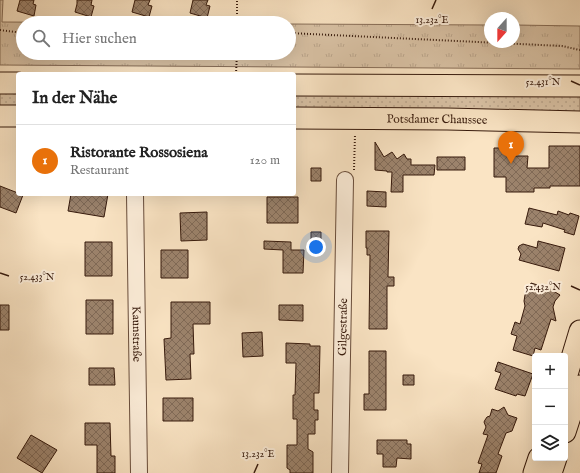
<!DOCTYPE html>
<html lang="de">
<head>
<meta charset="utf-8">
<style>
  body { margin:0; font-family:"IM FELL English",serif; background:#f6f6f6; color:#222 }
  .controls { position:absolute; right:12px; bottom:12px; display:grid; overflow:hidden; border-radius:4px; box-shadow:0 4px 16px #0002 }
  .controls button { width:36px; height:36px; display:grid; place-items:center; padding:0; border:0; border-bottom:1px solid #e0e0e0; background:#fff; color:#222; font:20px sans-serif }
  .compass { position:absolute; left:484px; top:12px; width:36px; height:36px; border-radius:50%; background:#fff; box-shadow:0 4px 16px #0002; rotate:201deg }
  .you { position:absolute; left:316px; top:247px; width:14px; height:14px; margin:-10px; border:3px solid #fff; border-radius:50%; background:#1a73e8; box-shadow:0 0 0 6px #1a73e833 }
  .badge { display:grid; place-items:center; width:26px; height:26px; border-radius:50%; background:#8f2418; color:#fff; font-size:13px; font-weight:700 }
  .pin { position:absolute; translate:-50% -33px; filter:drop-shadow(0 1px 2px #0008) }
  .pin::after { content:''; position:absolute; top:21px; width:14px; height:12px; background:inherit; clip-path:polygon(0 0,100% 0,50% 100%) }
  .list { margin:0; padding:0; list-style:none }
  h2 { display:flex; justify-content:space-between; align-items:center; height:52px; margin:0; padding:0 16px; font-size:17px }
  h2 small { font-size:13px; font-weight:400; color:#767676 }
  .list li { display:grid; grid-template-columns:26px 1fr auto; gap:12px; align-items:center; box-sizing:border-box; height:72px; padding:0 16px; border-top:1px solid #e0e0e0 }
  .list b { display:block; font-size:15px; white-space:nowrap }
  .list p { margin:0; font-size:13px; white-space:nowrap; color:#767676 }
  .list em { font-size:13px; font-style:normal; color:#767676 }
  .icon { flex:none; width:22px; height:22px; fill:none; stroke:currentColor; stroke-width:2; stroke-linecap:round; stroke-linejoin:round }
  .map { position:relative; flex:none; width:580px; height:473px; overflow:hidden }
  .search { position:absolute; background:#fff; box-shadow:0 4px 16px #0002; left:16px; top:16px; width:280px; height:44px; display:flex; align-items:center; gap:10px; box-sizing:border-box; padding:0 14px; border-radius:22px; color:#767676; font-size:15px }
  .panel { position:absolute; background:#fff; box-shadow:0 4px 16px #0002; left:16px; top:72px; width:280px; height:124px; border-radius:4px }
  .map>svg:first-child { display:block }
  .grass { fill:url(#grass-dots); stroke:#886e58 }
  .park { fill:url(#park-tufts); stroke:#886e58 }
  .building { fill:url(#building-cross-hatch); stroke:#371a0c }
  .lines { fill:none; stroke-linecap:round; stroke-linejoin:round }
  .minor-casing { stroke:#684c3a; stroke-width:18 }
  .major-casing { stroke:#371a0c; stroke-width:23 }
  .path { stroke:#371a0c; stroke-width:2; stroke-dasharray:1 2; stroke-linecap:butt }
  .minor { stroke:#fcedd9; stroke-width:16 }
  .major { stroke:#fae4c4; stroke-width:21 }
  .ticks { fill:none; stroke:#371a0c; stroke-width:1.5 }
  .labels { text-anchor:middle; stroke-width:4; stroke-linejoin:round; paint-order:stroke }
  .street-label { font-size:12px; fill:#371a0c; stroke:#fcedd9 }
  .ticks-label { font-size:10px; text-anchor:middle; fill:#371a0c; stroke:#fcedd9; stroke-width:4; stroke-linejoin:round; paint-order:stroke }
</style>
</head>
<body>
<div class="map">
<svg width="580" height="473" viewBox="0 0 580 473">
  <defs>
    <pattern id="grass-dots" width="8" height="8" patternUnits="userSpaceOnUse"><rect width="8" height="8" fill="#d9c2a5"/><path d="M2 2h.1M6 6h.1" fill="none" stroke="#bba68d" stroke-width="1.8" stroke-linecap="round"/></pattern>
    <pattern id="park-tufts" width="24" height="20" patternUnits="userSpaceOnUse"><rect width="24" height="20" fill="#d9c2a5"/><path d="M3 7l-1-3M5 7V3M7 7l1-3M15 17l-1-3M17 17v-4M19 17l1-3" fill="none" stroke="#bba68d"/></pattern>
    <pattern id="building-cross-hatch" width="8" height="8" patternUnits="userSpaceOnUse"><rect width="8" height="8" fill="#9c836c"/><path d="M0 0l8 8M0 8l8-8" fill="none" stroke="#806a57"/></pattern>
  </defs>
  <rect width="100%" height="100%" fill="#fae4c4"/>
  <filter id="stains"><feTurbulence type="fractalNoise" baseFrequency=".005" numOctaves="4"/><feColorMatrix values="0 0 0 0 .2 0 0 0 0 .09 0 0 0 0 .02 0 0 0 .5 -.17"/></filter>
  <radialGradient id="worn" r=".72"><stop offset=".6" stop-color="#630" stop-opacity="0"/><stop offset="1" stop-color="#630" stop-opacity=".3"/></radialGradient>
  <path class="grass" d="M0 88 18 89V110H0Z
    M294 91 580 93V113L294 112Z"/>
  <path class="park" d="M0 0H3L2 22 176 23H23V53H289V24L490 25V42H514V25L580 26V69L0 65Z"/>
  <path class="building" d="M20 0H34L33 4 36 5 34 16 17 11Z
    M77 0H92L91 5 94 6 91 17 75 12 77 4Z
    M135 0H150L148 5 152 6 149 17 132 12Z
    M193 0H208L206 5 210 6 207 18 190 13Z
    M375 142 384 157 392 152 397 159 404 154 407 159H411V165H435L434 175H403V192H391L392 172H387V171L375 170Z
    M549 146H580V186H550V188H534V192H506V177H494V148H512V153H516V156H528L527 168H549Z
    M437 157H465V170H437Z
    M311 168H321V181H311Z
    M0 186 23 195 16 213 0 207Z
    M367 191 386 192V207L367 206Z
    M71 194H108L104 217 68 211Z
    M267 197H298V223H267Z
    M529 208 557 215 558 211 569 215 570 213 579 216 574 235 564 232 565 230 543 223 542 227 525 224Z
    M207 212V240L181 241 180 213Z
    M366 231H389L388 277H394V286H387V329H369L370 255H367V248H366Z
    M311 232H321V242H311Z
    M264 241 291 242V250H304L303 273H283V250L264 249Z
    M538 241 565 248 559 271 519 260 521 254 518 249 519 246 523 244 537 248Z
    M85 242H112V276H85Z
    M161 250H188V278H161Z
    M531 283 541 286H545L560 295 555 301 553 307 556 321 551 319 541 350 535 348 533 356 513 350 517 336 511 334 515 322 520 324 525 306 524 301 525 295 530 287Z
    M86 300H113V334H86Z
    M171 302H210V324H193L194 354H190L191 379 166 380 164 339 171 338Z
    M0 305H9V330H0Z
    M279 305H303V321L279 320Z
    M262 332 263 356 243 357 242 333Z
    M286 343 310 344V346H320L319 393H314V410H318V420H315V434H308V449L313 452V473H290V470L287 468V445H297V419H293V395H295L296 363H286Z
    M369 351H386V410H364V394H369Z
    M498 362 533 374 525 396 517 394 516 396 495 389 501 373 495 371Z
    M89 368H114L115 385H89Z
    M403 375H414V385H403Z
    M163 398H193V421H163Z
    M504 407 508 415 517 418 512 431 506 433 498 454 502 456 496 473H479L482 464 478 463 488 435 483 434 486 427 484 422 485 420 487 417 490 416 492 409 498 411Z
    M85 423H110L111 456H115V473H97V445H85Z
    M31 435 57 450 42 473 17 458Z
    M377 440H407V444H411V459L397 458 396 467H383V454H377Z"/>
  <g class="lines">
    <defs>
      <g id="minor">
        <path id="s1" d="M135 194 139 473"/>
        <path id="s2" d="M340 473 345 180"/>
      </g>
      <g id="major">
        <path d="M0 83H18"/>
        <path d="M294 85 580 86"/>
        <path d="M0 116H18"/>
        <path id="s3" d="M294 118 447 119 580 122"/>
        <path d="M565 381 580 331"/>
        <path d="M565 432 580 386"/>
        <path d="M534 473 539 458"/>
        <path d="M551 473 556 458"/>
      </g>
    </defs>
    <use href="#minor" class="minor-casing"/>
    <use href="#major" class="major-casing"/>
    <path class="path" d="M237 23V0
      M0 30 23 33
      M289 33 562 46 580 50
      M236 74 237 53
      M354 170V169L355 135"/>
    <use href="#minor" class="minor"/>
    <use href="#major" class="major"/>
  </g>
  <path class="ticks" d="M432 9 436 0M571 81 580 85M0 273 9 276M571 286 580 290M254 473 258 464"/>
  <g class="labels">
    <g class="street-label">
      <text dy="4" stroke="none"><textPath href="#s3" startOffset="143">Potsdamer Chaussee</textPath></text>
      <text dy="4" stroke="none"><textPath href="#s2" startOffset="146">Gilgestraße</textPath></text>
      <text dy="4" stroke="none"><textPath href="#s1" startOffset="140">Kaunstraße</textPath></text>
    </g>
  </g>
  <g class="ticks-label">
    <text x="432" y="23">13.232°E</text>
    <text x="543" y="85">52.431°N</text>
    <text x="37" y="280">52.433°N</text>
    <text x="543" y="290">52.432°N</text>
    <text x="258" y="457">13.232°E</text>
  </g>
  <rect width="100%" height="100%" filter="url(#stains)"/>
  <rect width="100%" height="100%" fill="url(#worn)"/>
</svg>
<div class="controls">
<button>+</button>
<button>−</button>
<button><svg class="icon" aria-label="layers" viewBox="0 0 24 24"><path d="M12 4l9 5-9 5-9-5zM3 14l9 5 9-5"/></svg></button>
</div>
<svg class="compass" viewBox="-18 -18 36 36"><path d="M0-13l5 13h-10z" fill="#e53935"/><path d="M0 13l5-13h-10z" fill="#767676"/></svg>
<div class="you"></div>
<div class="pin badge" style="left:511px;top:164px;background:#e8710a">1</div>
<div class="search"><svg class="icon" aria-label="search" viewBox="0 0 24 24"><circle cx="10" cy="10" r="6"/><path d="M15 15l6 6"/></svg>Hier suchen</div>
<section class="panel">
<h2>In der Nähe<small></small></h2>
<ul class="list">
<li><span class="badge" style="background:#e8710a">1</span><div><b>Ristorante Rossosiena</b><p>Restaurant</p></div><em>120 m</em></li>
</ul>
</section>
</div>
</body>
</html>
